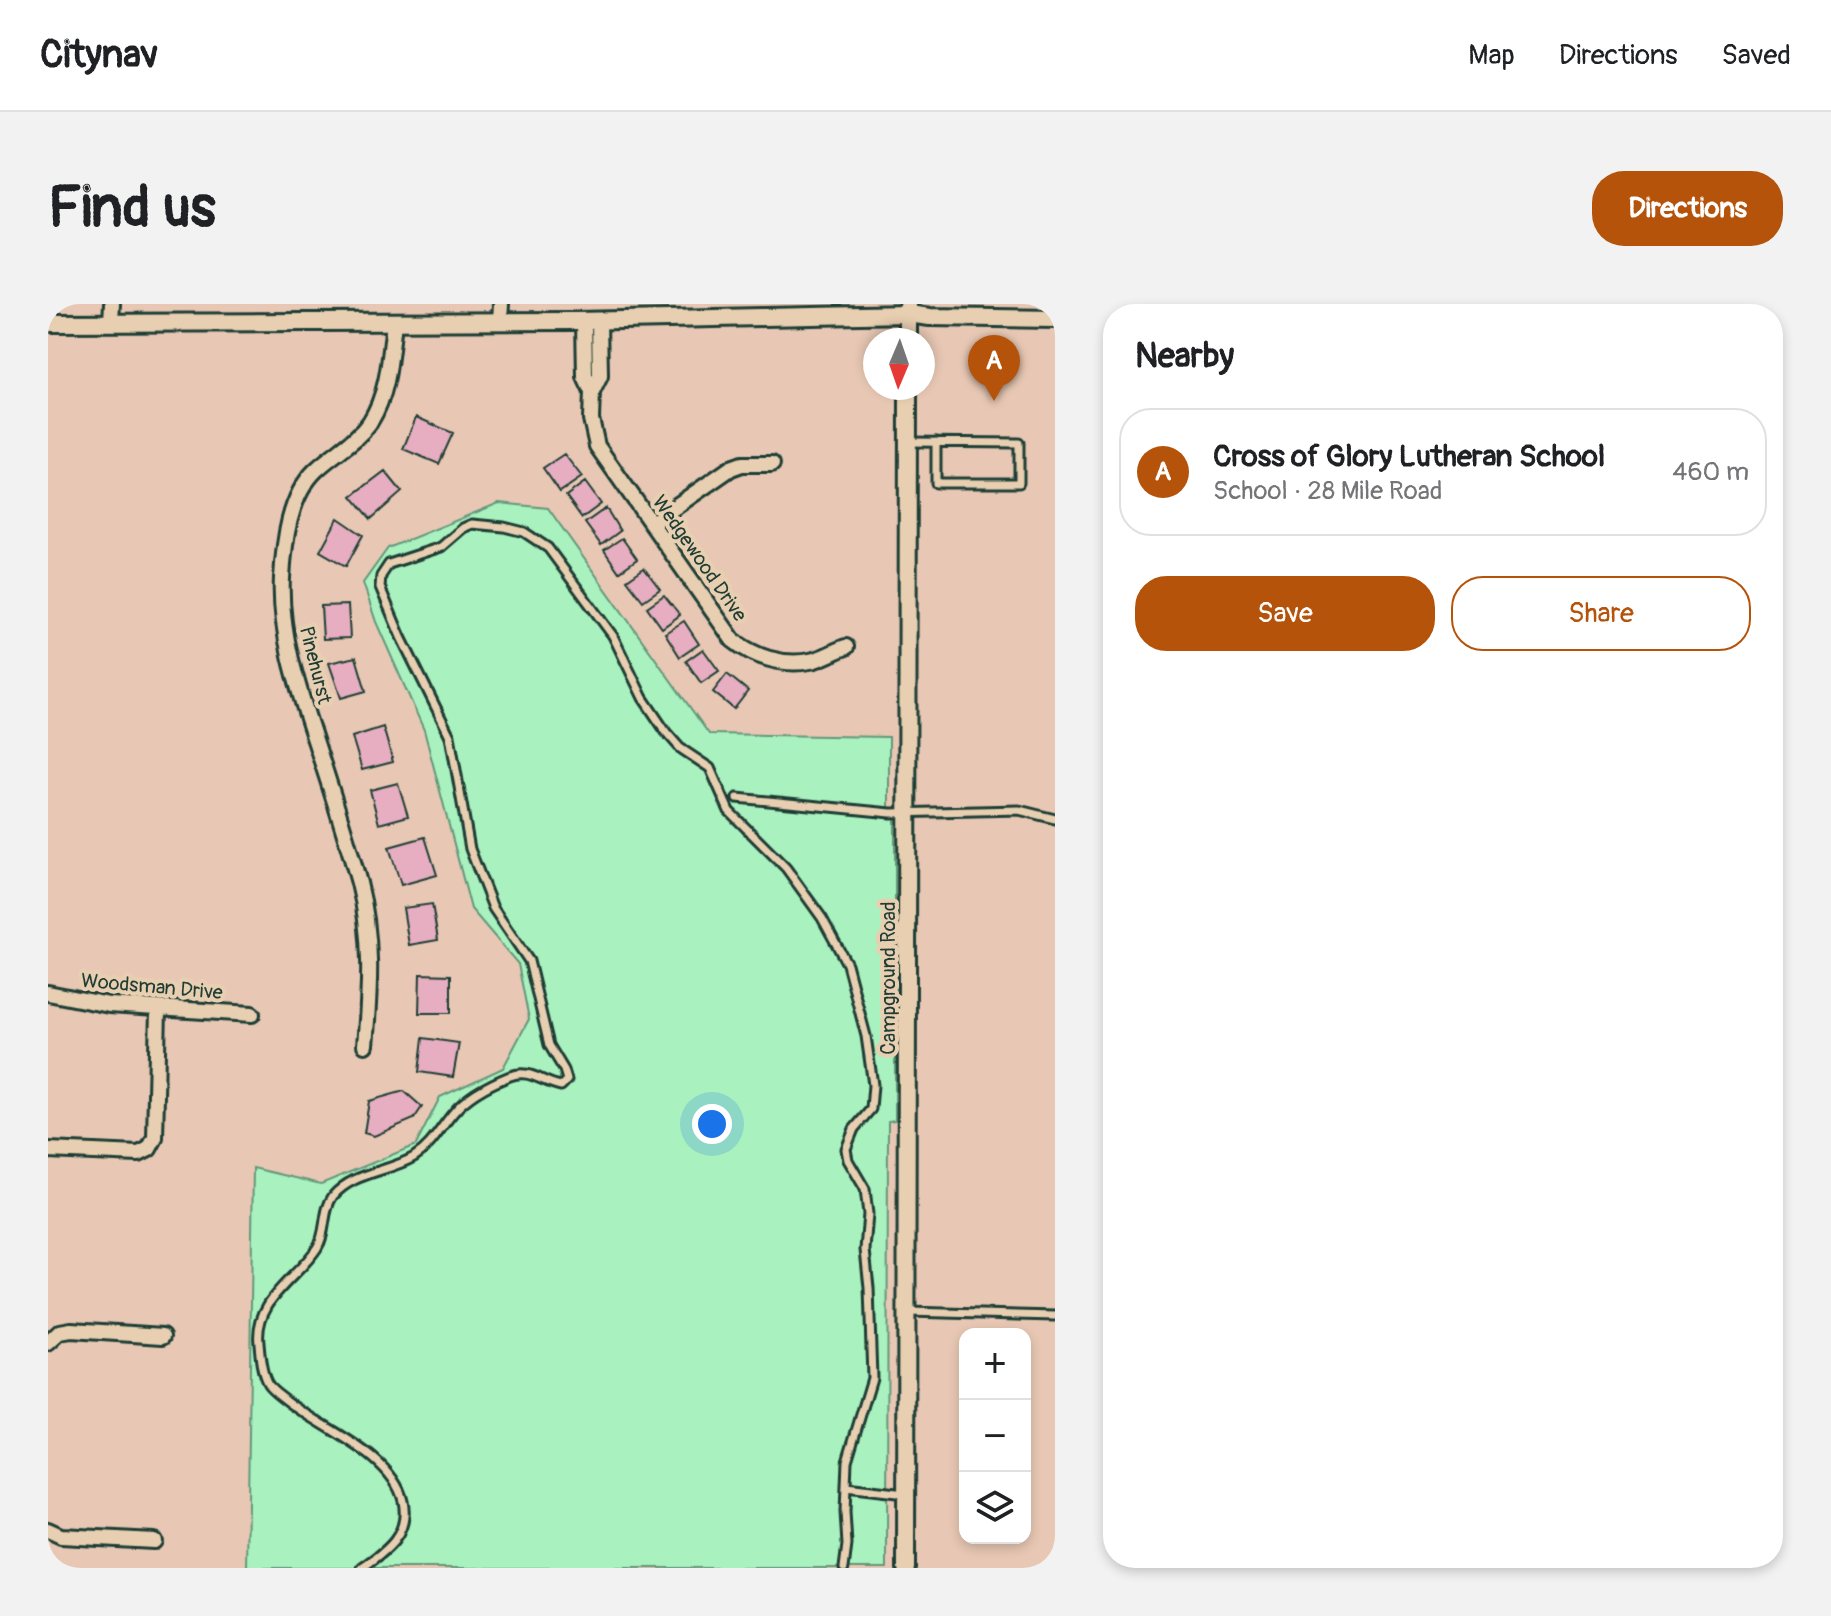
<!DOCTYPE html>
<html lang="en">
<head>
<meta charset="utf-8">
<style>
  body { margin:0; font-family:Pangolin,sans-serif; background:#f2f2f2; color:#202124 }
  .controls { position:absolute; right:24px; bottom:24px; display:grid; overflow:hidden; border-radius:16px; box-shadow:0 4px 12px #0003 }
  .controls button { width:72px; height:72px; display:grid; place-items:center; padding:0; border:0; border-bottom:2px solid #e0e0e0; background:#fff; color:#202124; font:40px sans-serif }
  .compass { position:absolute; left:815px; top:24px; width:72px; height:72px; border-radius:50%; background:#fff; box-shadow:0 4px 12px #0003; rotate:182deg }
  .you { position:absolute; left:664px; top:820px; width:28px; height:28px; margin:-20px; border:6px solid #fff; border-radius:50%; background:#1a73e8; box-shadow:0 0 0 12px #1a73e833 }
  .badge { display:grid; place-items:center; width:52px; height:52px; border-radius:50%; background:#b45309; color:#fff; font-size:26px; font-weight:700 }
  .pin { position:absolute; translate:-50% -66px; filter:drop-shadow(0 2px 4px #0008) }
  .pin::after { content:''; position:absolute; top:42px; width:28px; height:24px; background:inherit; clip-path:polygon(0 0,100% 0,50% 100%) }
  .list { margin:0; padding:0; list-style:none }
  h2 { display:flex; justify-content:space-between; align-items:center; height:104px; margin:0; padding:0 32px; font-size:34px }
  h2 small { font-size:26px; font-weight:400; color:#757577 }
  .list li { display:grid; grid-template-columns:52px 1fr auto; gap:24px; align-items:center; box-sizing:border-box; height:128px; margin:0 16px 16px; padding:0 16px; border:2px solid #e0e0e0; border-radius:32px }
  .list b { display:block; font-size:30px; white-space:nowrap }
  .list p { margin:0; font-size:26px; white-space:nowrap; color:#757577 }
  .list em { font-size:26px; font-style:normal; color:#757577 }
  .actions { display:flex; gap:16px; padding:24px 32px }
  .actions a { flex:1; padding:18px 0; border:2px solid #b45309; border-radius:32px; text-align:center; font-size:28px; color:#b45309 }
  .actions .main { background:#b45309; color:#fff }
  .icon { flex:none; width:44px; height:44px; fill:none; stroke:currentColor; stroke-width:2; stroke-linecap:round; stroke-linejoin:round }
  .map { position:relative; flex:none; width:1007px; height:1264px; overflow:hidden; border-radius:32px }
  header { display:flex; align-items:center; gap:48px; box-sizing:border-box; height:112px; padding:0 40px; background:#fff; border-bottom:2px solid #e0e0e0 }
  header strong { font-size:38px }
  nav { display:flex; gap:44px; margin-inline-start:auto; font-size:28px }
  .intro { display:flex; align-items:center; justify-content:space-between; box-sizing:border-box; height:192px; padding:0 48px }
  h1 { margin:0; font-size:56px }
  .button { padding:20px 36px; border-radius:32px; background:#b45309; color:#fff; font-size:28px; font-weight:700 }
  main { display:flex; gap:48px; padding:0 48px }
  aside { flex:1; background:#fff; border-radius:32px; box-shadow:0 4px 12px #0003 }
  .map>svg:first-child { display:block }
  .green { fill:#a9f1bf; stroke:#64977a; stroke-width:2 }
  .building { fill:#e6aec0; stroke:#1f3d34; stroke-width:2 }
  .lines { fill:none; stroke-linecap:round; stroke-linejoin:round }
  .service-casing { stroke:#1f3d34; stroke-width:13 }
  .minor-casing { stroke:#1f3d34; stroke-width:20 }
  .tertiary-casing { stroke:#1f3d34; stroke-width:22 }
  .service { stroke:#e9cfb1; stroke-width:7 }
  .minor { stroke:#e9cfb1; stroke-width:14 }
  .tertiary { stroke:#e9cfb1; stroke-width:16 }
  .labels { text-anchor:middle; stroke-width:8; stroke-linejoin:round; paint-order:stroke }
  .street-label { font-size:20px; fill:#1f3d34; stroke:#e9cfb1 }
</style>
</head>
<body>
<header>
<strong>Citynav</strong>
<nav><a>Map</a><a>Directions</a><a>Saved</a></nav>
</header>
<div class="intro"><h1>Find us</h1><a class="button">Directions</a></div>
<main>
<div class="map">
<svg width="1007" height="1264" viewBox="0 0 1007 1264">
  <rect width="100%" height="100%" fill="#e8c8b4"/>
  <filter id="ink" filterUnits="userSpaceOnUse"><feTurbulence type="fractalNoise" baseFrequency=".0125" numOctaves="2"/><feDisplacementMap in="SourceGraphic" scale="16" xChannelSelector="R" yChannelSelector="G"/><feConvolveMatrix kernelMatrix="1 2 1 2 8 2 1 2 1" color-interpolation-filters="sRGB"/></filter>
  <g filter="url(#ink)">
    <path class="green" d="M451 199 500 204 661 430 841 433V511L847 512V816L840 817 839 1264H199L205 864 273 880 368 841 392 793 455 764 481 715 470 660 423 605 376 426 328 318 315 279 340 244Z"/>
    <path class="building" d="M368 113 405 129 391 160 355 145Z
      M516 150 534 173 512 188 495 164Z
      M337 167 354 188 323 215 304 192Z
      M537 178 553 200 534 214 518 192Z
      M558 204 572 227 553 241 537 219Z
      M290 214 315 231 298 262 272 247Z
      M574 234 589 255 571 268 556 246Z
      M596 264 612 285 595 297 579 276Z
      M616 291 632 311 614 324 599 303Z
      M300 301 302 334 275 335 273 302Z
      M636 317 651 340 632 353 617 329Z
      M655 345 671 367 653 379 638 357Z
      M308 353 318 387 293 394 281 359Z
      M679 370 700 387 686 405 665 388Z
      M335 423 345 458 314 466 304 433Z
      M350 479 360 512 331 520 322 486Z
      M377 533 389 571 353 581 341 543Z
      M384 600 390 636 361 641 355 604Z
      M372 670 403 671V709H371Z
      M375 734 411 739 405 773 371 768Z
      M356 787 374 803 366 815 326 832 316 829 321 797Z"/>
    <g class="lines">
      <defs>
        <path id="service" d="M860 138 971 139V179H888V138
          M689 494 843 509 971 506 1007 515
          M860 1008 1007 1012
          M798 1183 857 1190
          M314 1264C339 1247 362 1230 355 1197 344 1150 273 1124 238 1096 232 1091 224 1086 220 1080 213 1069 212 1051 211 1039 206 995 249 975 269 944 279 929 274 907 285 892 305 868 341 868 366 853 385 841 392 824 406 808 420 791 442 780 462 772 482 764 494 779 513 782L519 776 516 766 501 741 481 657 445 604 422 545 402 432 353 333 332 283 333 272 341 260 393 243 415 224 424 220 456 223 476 228 500 244 565 332 595 394 618 428 632 444 662 464 681 507 738 564 774 614 799 660 818 732 825 781 823 805 806 825 798 845 800 856 817 885 820 910 817 946 821 984 824 1074 799 1157 797 1208 799 1241 796 1264"/>
        <path id="minor" d="M63 17 64 0
          M452 17 453 0
          M536 17 537 73 544 88 543 115 549 142 685 336C706 353 734 362 762 357 774 355 786 347 798 343
          M544 88 552 72 551 16
          M604 219 683 164 694 160H724
          M0 689 61 701 204 710
          M317 741C322 685 325 633 311 579 298 532 283 485 268 439 251 387 231 329 234 274 236 238 241 192 268 166 286 149 308 138 322 118 341 88 342 52 346 18
          M0 846 91 850 101 845 107 834 110 705
          M0 1039 12 1028 23 1026 115 1032
          M0 1226 13 1232 106 1237"/>
        <path id="tertiary" d="M860 2V36
          M0 19 528 17 860 10 882 13 1007 15
          M858 1264 860 84"/>
      </defs>
      <use href="#service" class="service-casing"/>
      <use href="#minor" class="minor-casing"/>
      <use href="#tertiary" class="tertiary-casing"/>
      <use href="#service" class="service"/>
      <use href="#minor" class="minor"/>
      <use href="#tertiary" class="tertiary"/>
    </g>
  </g>
  <g class="labels">
    <g class="street-label">
      <text transform="translate(652 254) rotate(55)" y="7">Wedgewood Drive</text>
      <text transform="translate(268 361) rotate(76)" y="7">Pinehurst</text>
      <text transform="translate(840 674) rotate(-90)" y="7">Campground Road</text>
      <text transform="translate(104 682) rotate(5)" y="7">Woodsman Drive</text>
    </g>
  </g>
</svg>
<div class="controls">
<button>+</button>
<button>−</button>
<button><svg class="icon" aria-label="layers" viewBox="0 0 24 24"><path d="M12 4l9 5-9 5-9-5zM3 14l9 5 9-5"/></svg></button>
</div>
<svg class="compass" viewBox="-18 -18 36 36"><path d="M0-13l5 13h-10z" fill="#e53935"/><path d="M0 13l5-13h-10z" fill="#757577"/></svg>
<div class="you"></div>
<div class="pin badge" style="left:946px;top:97px">A</div>
</div>
<aside>
<h2>Nearby<small></small></h2>
<ul class="list">
<li><span class="badge">A</span><div><b>Cross of Glory Lutheran School</b><p>School · 28 Mile Road</p></div><em>460 m</em></li>
</ul>
<div class="actions"><a class="main">Save</a><a>Share</a></div>
</aside>
</main>
</body>
</html>
